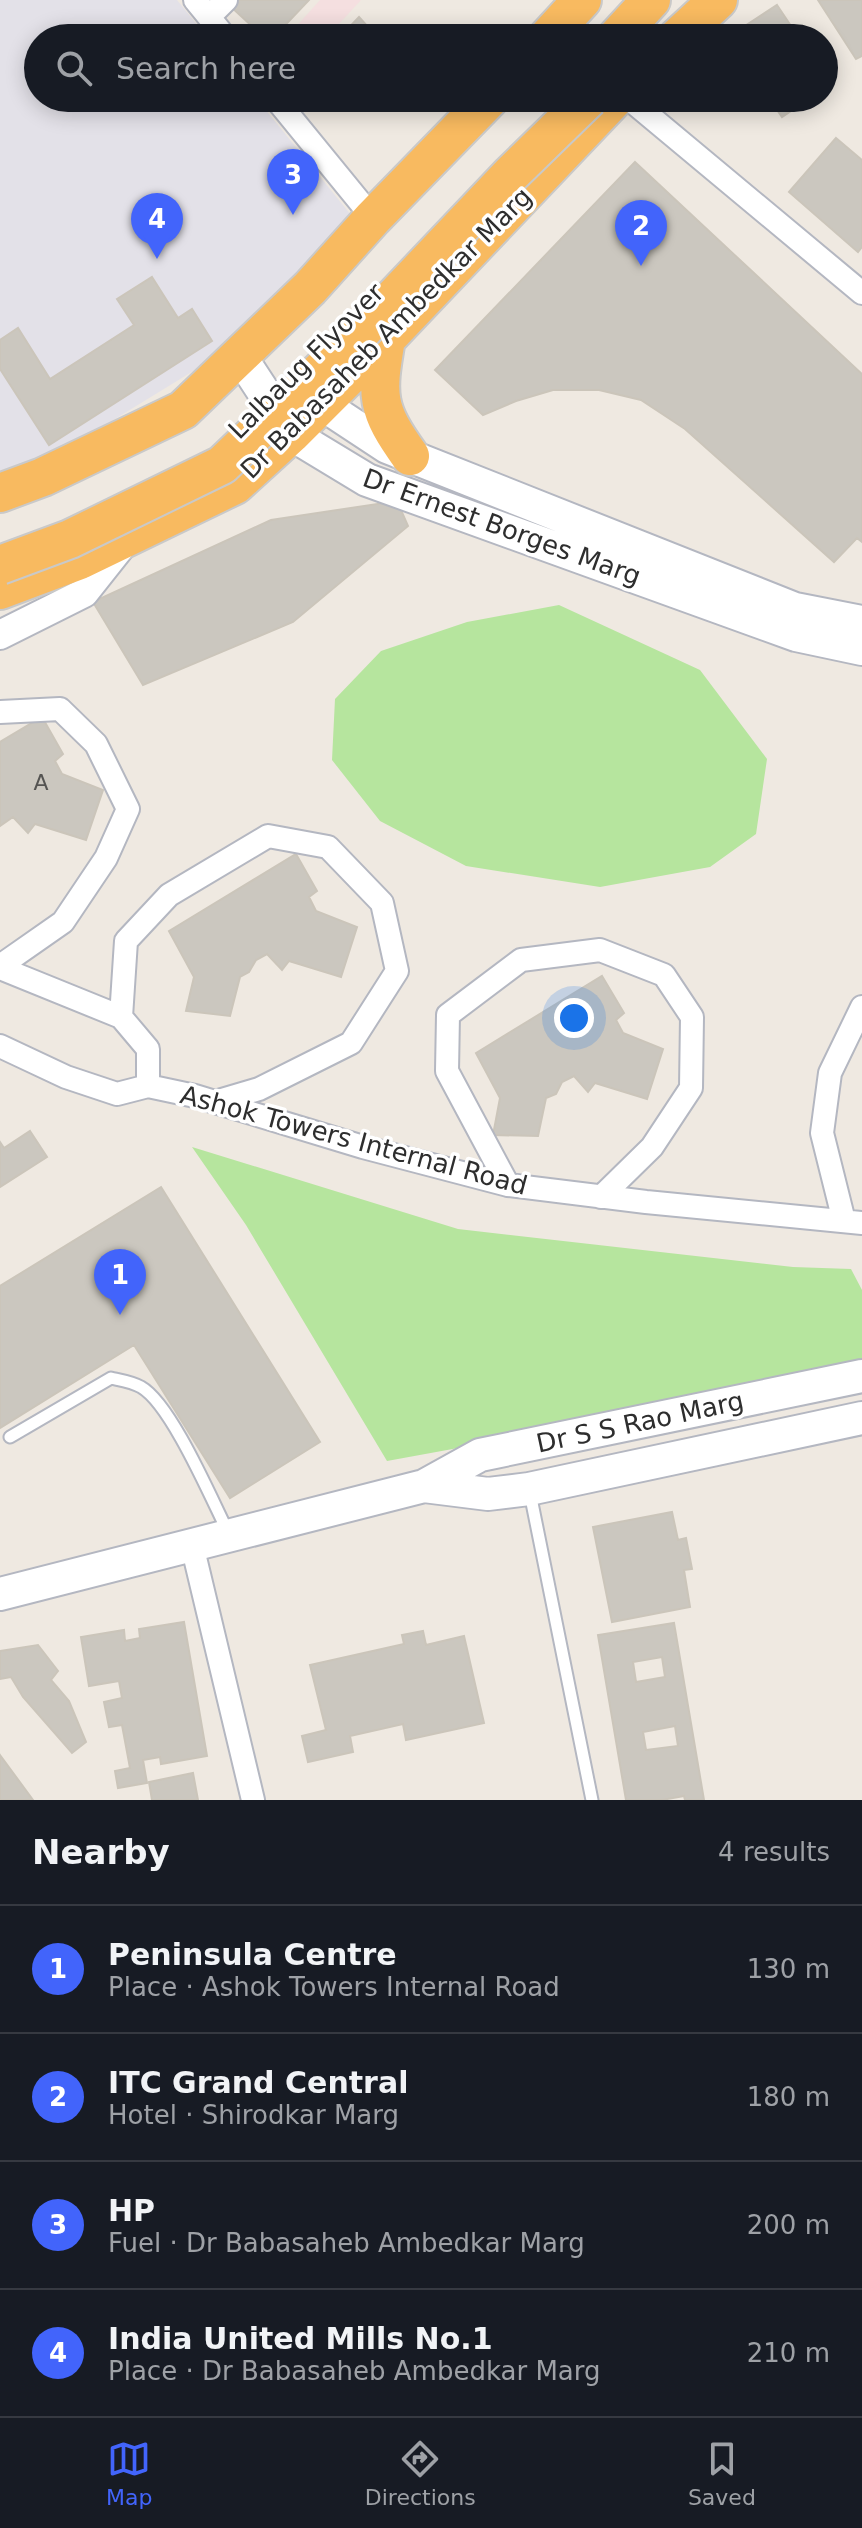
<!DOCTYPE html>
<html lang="en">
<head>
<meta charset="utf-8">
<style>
  body { margin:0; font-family:"DejaVu Sans",sans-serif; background:#20242c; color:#f1f3f6 }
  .you { position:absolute; left:574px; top:1018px; width:28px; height:28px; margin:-20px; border:6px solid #fff; border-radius:50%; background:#1a73e8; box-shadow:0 0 0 12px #1a73e833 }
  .badge { display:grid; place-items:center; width:52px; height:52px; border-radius:50%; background:#4264fb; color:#fff; font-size:26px; font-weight:700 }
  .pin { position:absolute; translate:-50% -66px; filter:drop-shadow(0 2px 4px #0008) }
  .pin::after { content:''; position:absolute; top:42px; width:28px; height:24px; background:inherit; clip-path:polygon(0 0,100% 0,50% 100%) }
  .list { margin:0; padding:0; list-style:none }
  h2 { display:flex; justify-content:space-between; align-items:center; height:104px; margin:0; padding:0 32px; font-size:34px }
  h2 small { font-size:26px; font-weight:400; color:#9ea1a6 }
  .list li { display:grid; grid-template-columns:52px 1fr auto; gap:24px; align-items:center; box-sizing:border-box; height:128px; padding:0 32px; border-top:2px solid #363941 }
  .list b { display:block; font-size:30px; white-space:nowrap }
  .list p { margin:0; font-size:26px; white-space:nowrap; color:#9ea1a6 }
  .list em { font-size:26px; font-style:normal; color:#9ea1a6 }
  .icon { flex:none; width:44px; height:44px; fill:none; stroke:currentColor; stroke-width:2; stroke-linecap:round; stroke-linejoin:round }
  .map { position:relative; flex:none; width:862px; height:1800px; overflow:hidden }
  .search { position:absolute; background:#171b24; box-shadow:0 4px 20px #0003; left:24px; right:24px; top:24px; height:88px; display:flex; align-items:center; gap:20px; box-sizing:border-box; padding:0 28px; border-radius:44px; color:#9ea1a6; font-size:30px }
  .sheet { height:616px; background:#171b24 }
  nav { display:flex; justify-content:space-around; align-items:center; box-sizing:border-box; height:112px; border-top:2px solid #363941; background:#171b24; font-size:22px; color:#9ea1a6 }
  nav a { display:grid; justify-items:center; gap:4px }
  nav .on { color:#4264fb }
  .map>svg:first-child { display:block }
  .industrial { fill:#e3e1e8 }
  .medical { fill:#f5dfe0 }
  .green { fill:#b6e59e }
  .building { fill:#cbc7bf; stroke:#cbc5ba; stroke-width:2; fill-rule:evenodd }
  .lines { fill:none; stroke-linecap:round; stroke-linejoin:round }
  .service-casing { stroke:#b4b7c1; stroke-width:15 }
  .minor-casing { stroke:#b4b7c1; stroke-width:26 }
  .tertiary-casing { stroke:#b4b7c1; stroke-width:32 }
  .secondary-casing { stroke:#b4b7c1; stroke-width:36 }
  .trunk-casing { stroke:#c9c9c9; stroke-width:42 }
  .service { stroke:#fff; stroke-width:11 }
  .minor { stroke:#fff; stroke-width:22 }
  .tertiary { stroke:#fff; stroke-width:28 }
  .secondary { stroke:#fff; stroke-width:32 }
  .trunk { stroke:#f8ba60; stroke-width:38 }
  .trunk-bridge-casing { stroke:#c9c9c9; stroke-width:42; stroke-linecap:butt }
  .trunk-bridge { stroke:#f8ba60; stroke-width:38 }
  .labels { text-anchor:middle; stroke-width:7; stroke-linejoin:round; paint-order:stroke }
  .number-label { font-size:22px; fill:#555452 }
  .street-label { font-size:26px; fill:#2e2e2e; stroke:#fff }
</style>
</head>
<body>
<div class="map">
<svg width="862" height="1800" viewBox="0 0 862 1800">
  <rect width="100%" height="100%" fill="#efe9e1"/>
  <path class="industrial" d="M0 0H177L208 38H38V98H256L351 215 278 302 203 365 9 484 0 487Z"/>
  <path class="medical" d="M320 0H361L326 38H286Z"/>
  <path class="green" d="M559 605 700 670 767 759 756 834 710 867 600 887 466 866 380 821 332 760 335 699 381 651 467 622Z
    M192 1147 458 1229 793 1267 851 1269 862 1290V1374L387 1461 246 1225Z"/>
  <path class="building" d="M235 0H309L273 38H265L230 6Z
    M818 0H862V56L856 59Z
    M777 5 799 38 728 37Z
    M359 17 378 38H339Z
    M769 98H810L782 117Z
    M836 138 862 160V247L858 252 789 192Z
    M635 162 862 374V542L857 538 834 562 685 429 641 400 599 390H553L516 401 483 415 435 370Z
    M152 277 178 318 192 309 212 341 49 445 0 369V340L18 328 50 379 134 325 117 299Z
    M397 501 408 526 293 622 143 685 93 602 271 520Z
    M42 717 63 754 55 761 62 774 103 790 86 840 35 824 28 833 13 817 0 826V742Z
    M296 854 317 891 309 897 316 911 357 927 341 977 289 961 282 970 267 954 256 960 249 972 240 977 230 1016 186 1011 194 977 169 931Z
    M602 976 624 1013 616 1020 623 1033 663 1049 647 1099 595 1083 588 1092 574 1076 562 1082 556 1094 546 1098 538 1136 493 1135 500 1098 476 1053Z
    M30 1131 47 1157 0 1187V1142L4 1148Z
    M161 1187 320 1442 230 1498 134 1345 0 1428V1286Z
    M672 1512 678 1540 686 1538 692 1569 684 1570 690 1607 612 1622 593 1527Z
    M184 1622 207 1756 161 1764 160 1757 143 1760 147 1783 118 1788 115 1771 130 1768 122 1725 109 1727 104 1702 122 1698 119 1681 89 1686 81 1637 124 1630 125 1641 140 1638 139 1629Z
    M674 1623 704 1800H685L684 1796 662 1800H626L598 1635ZM662 1657 665 1677 636 1682 633 1662ZM675 1726 678 1746 646 1750 643 1732Z
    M423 1631 426 1645 464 1636 484 1723 406 1740 403 1724 350 1736 353 1752 308 1762 302 1736 326 1730 310 1665 404 1644 402 1635Z
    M38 1645 58 1671 51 1680 69 1701 86 1742 72 1753 23 1697 11 1677 0 1679V1651Z
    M0 1755 33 1800H0Z
    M193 1773 198 1800H152L149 1782Z"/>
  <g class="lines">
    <defs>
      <path id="service" d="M10 1437 111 1378C120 1380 133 1382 141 1387 171 1404 211 1498 228 1532
        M530 1493 592 1800"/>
      <path id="minor" d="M195 0 226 38
        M209 17 226 0
        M275 98 373 218
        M628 98 862 293
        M0 712 60 709 96 744 128 809 106 858 63 922 0 966
        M0 968 121 1017 148 1049V1086
        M121 1017 126 941 169 895 268 836 328 847 382 903 397 971 351 1043 259 1089 215 1102
        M0 1046 66 1077 117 1094 148 1086 195 1096 363 1147 508 1185 646 1202 862 1223
        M508 1185 447 1071 448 1015 521 960 600 950 664 975 692 1017 691 1088 652 1147 601 1197
        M844 1221 822 1133 830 1073 862 1007
        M192 1545 253 1800"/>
      <path id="tertiary" d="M0 635 84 593 126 540"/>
      <path id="secondary" d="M240 356 291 434 367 480 796 635 862 649
        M302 391 387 447 795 609 862 622
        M424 1486 480 1455 862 1376
        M0 1594 424 1486 488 1494 529 1489 862 1418"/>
      <path id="trunk" d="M547 38 582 0
        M616 38 651 0
        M677 38 718 0
        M386 339C376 396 376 409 410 456
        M0 493 43 477 183 410 310 288 373 218 490 98
        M0 590 80 560 235 485 291 434 386 339 615 98"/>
    </defs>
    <use href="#service" class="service-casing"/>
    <use href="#minor" class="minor-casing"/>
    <use href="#tertiary" class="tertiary-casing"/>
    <use href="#secondary" class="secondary-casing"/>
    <use href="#trunk" class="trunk-casing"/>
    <use href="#service" class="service"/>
    <use href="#minor" class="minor"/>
    <use href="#tertiary" class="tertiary"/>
    <use href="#secondary" class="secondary"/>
    <use href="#trunk" class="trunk"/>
    <defs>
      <path id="trunk-bridge" d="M0 565 70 539 222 465 358 335 511 174 589 98"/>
    </defs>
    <use href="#trunk-bridge" class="trunk-bridge-casing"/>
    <use href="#trunk-bridge" class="trunk-bridge"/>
  </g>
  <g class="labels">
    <g class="number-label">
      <text x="41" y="790">A</text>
    </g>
    <g class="street-label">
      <text transform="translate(386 333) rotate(-45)" y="9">Dr Babasaheb Ambedkar Marg</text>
      <text transform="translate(306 361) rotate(-45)" y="9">Lalbaug Flyover</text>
      <text transform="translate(502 527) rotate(20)" y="9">Dr Ernest Borges Marg</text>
      <text transform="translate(354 1140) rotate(15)" y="9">Ashok Towers Internal Road</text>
      <text transform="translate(640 1422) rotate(-12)" y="9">Dr S S Rao Marg</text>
    </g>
  </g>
</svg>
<div class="you"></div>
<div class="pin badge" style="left:120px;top:1315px">1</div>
<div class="pin badge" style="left:641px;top:266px">2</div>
<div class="pin badge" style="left:293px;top:215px">3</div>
<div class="pin badge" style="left:157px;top:259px">4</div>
<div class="search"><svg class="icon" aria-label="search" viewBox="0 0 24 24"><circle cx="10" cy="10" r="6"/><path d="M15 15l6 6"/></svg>Search here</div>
</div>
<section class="sheet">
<h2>Nearby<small>4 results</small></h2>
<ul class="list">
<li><span class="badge">1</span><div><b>Peninsula Centre</b><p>Place · Ashok Towers Internal Road</p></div><em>130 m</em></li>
<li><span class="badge">2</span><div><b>ITC Grand Central</b><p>Hotel · Shirodkar Marg</p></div><em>180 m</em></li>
<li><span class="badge">3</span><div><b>HP</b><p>Fuel · Dr Babasaheb Ambedkar Marg</p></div><em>200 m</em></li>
<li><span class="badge">4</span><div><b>India United Mills No.1</b><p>Place · Dr Babasaheb Ambedkar Marg</p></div><em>210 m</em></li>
</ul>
</section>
<nav>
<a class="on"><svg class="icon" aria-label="map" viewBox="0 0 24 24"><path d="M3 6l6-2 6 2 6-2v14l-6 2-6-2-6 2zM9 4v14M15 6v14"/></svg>Map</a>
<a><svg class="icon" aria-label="directions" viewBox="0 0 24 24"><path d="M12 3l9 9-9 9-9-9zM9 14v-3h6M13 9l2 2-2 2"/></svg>Directions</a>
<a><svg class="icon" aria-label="saved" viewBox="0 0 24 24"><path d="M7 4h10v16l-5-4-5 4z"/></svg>Saved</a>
</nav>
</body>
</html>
